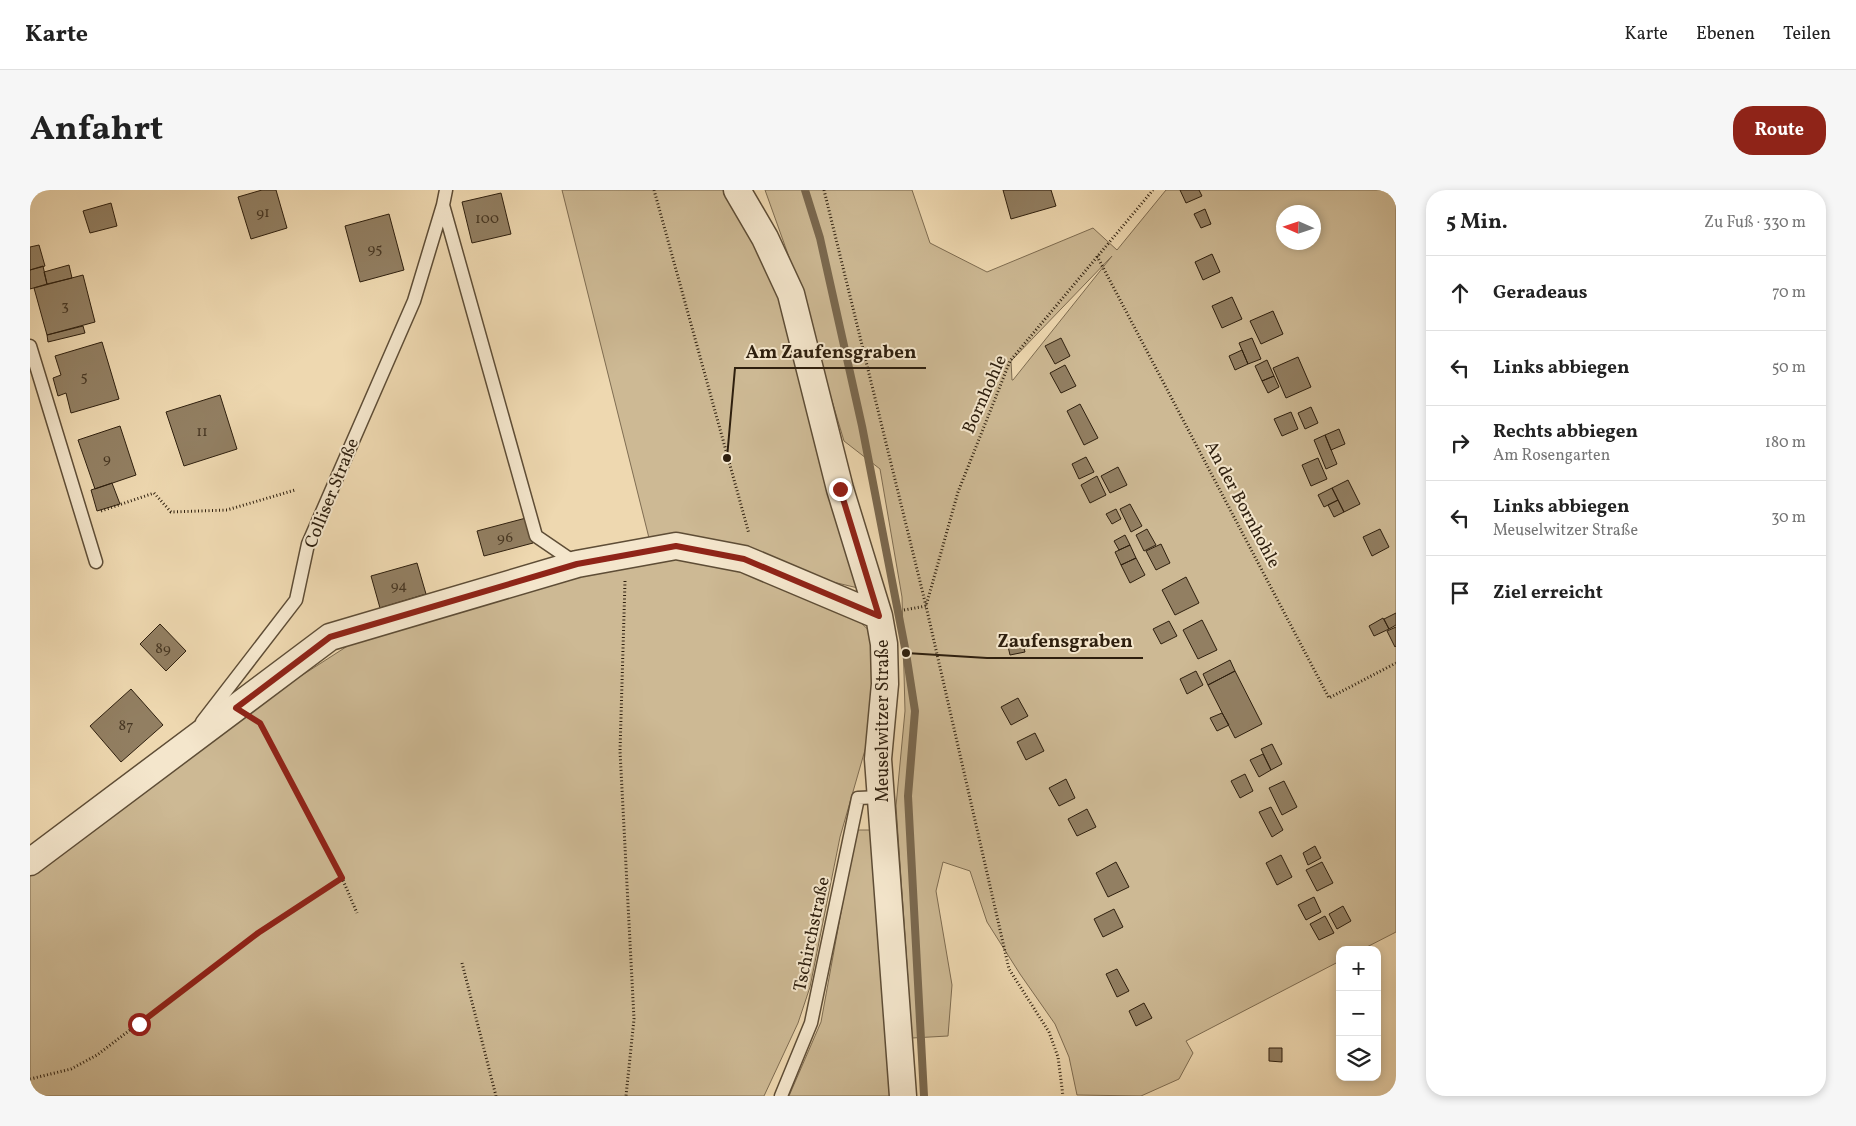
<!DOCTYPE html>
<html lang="de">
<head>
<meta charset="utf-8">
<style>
  body { margin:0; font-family:Vollkorn,serif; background:#f6f6f6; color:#222 }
  .controls { position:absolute; right:15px; bottom:15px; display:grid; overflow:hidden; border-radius:10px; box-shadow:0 2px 8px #0003 }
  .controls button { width:45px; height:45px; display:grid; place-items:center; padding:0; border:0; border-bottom:1px solid #e0e0e0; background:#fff; color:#222; font:25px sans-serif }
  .compass { position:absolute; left:1246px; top:15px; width:45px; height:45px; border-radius:50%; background:#fff; box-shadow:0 2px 8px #0003; rotate:273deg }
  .stop { position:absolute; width:15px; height:15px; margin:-11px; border:4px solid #8f2418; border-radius:50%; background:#fff }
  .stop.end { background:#8f2418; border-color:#fff; box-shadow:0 1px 5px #0008 }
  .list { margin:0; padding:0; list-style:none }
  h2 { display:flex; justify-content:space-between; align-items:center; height:65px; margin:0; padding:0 20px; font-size:21px }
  h2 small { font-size:16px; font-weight:400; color:#767676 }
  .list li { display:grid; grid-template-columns:32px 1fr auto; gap:15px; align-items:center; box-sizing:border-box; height:75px; padding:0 20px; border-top:1px solid #e0e0e0 }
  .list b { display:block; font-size:19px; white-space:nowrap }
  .list p { margin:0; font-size:16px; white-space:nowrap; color:#767676 }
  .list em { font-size:16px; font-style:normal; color:#767676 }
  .icon { flex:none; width:28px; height:28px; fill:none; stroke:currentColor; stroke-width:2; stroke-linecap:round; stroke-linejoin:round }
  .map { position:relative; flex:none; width:1366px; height:906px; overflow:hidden; border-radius:20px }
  header { display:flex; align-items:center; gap:30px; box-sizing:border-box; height:70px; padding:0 25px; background:#fff; border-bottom:1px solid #e0e0e0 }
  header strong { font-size:24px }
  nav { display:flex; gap:28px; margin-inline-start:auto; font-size:18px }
  .intro { display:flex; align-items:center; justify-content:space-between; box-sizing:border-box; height:120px; padding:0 30px }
  h1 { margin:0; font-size:35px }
  .button { padding:12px 22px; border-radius:20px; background:#8f2418; color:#fff; font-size:18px; font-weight:700 }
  main { display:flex; gap:30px; padding:0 30px }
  aside { flex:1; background:#fff; border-radius:20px; box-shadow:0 2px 8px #0003 }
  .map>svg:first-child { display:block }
  .green { fill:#cdb994; stroke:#7e6c51; fill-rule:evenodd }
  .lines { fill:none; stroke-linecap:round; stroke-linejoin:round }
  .stream { stroke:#7a684e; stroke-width:8 }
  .building { fill:#927f62; stroke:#2e1f0e }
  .service-casing { stroke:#5e4d36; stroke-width:15 }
  .minor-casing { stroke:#5e4d36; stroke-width:29 }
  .path { stroke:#2e1f0e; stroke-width:3; stroke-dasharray:1 2.5; stroke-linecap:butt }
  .service { stroke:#f4e6cc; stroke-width:12 }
  .minor { stroke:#f4e6cc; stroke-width:26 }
  .route { stroke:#8f2418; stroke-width:6 }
  .labels { text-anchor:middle; stroke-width:4; stroke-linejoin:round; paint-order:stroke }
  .number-label { font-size:15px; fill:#473723 }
  .street-label { font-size:18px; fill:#2e1f0e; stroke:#f4e6cc }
  .leader { fill:none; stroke:#2e1f0e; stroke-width:2 }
  .callout-dot { fill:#2e1f0e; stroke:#f4e6cc; stroke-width:2 }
  .callout-label { font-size:19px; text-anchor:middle; font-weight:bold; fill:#2e1f0e; stroke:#f4e6cc; stroke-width:4; stroke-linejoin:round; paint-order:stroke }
</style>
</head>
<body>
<header>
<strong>Karte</strong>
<nav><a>Karte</a><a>Ebenen</a><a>Teilen</a></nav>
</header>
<div class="intro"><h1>Anfahrt</h1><a class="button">Route</a></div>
<main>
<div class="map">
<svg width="1366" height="906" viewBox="0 0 1366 906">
  <rect width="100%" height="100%" fill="#eed8b0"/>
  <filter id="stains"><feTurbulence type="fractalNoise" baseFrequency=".004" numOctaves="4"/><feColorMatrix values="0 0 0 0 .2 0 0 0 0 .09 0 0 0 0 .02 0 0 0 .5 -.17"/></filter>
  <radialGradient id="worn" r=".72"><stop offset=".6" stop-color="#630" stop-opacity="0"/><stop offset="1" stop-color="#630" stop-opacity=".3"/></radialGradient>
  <path class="green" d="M532 0H694L754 107 828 398 619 348Z
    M735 0H882L900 53 957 82 1063 38 1087 60 1136 0H1366V742L1331 760H1310V771L1156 851 1163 863 1149 889 1111 906 1047 905 1039 867 1025 834 990 784 957 732 940 681 913 672 906 701 922 795 918 846 882 848 866 616 875 521 872 407 850 279 814 251 759 67ZM1254 22H1284V52H1254ZM1082 66 983 190H982L981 171Z
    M658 363 815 418 845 446 839 546 810 647 780 797 768 833 734 906H0V679L221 518 330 448 573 376Z
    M826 640H844L864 906H759L791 832Z"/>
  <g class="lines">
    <path class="stream" d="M775 0 790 48 832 236 876 463 885 521 878 606 894 906"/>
  </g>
  <path class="building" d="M232 0H246L257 38 221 49 208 7Z
    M973 0H1021L1026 16 981 29Z
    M1150 0H1169L1172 6 1156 13Z
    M471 3 481 44 442 53 432 12Z
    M81 13 87 36 60 43 53 21Z
    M1175 19 1181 34 1171 38 1164 24Z
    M359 24 374 80 330 92 315 36Z
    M9 55 15 76 0 80V57Z
    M1182 64 1190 82 1173 90 1165 72Z
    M39 75 42 88 17 94 14 82Z
    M13 76 17 94 0 99V80Z
    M53 85 65 132 17 145 4 98Z
    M1202 107 1212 129 1192 138 1182 116Z
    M1243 121 1253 144 1231 154 1220 131Z
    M53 136 55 143 18 152 17 145Z
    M1031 148 1040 166 1025 174 1015 156Z
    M1222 148 1231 169 1218 174 1209 153Z
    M72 152 89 209 41 223 36 203 28 206 23 188 31 185 25 166Z
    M1212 160 1218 174 1205 180 1199 166Z
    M1268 167 1281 197 1256 208 1243 178Z
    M1237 170 1244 186 1232 191 1225 176Z
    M1035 175 1046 196 1031 203 1020 183Z
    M1244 186 1249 197 1238 203 1232 191Z
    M190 205 207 259 154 276 136 222Z
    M1050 214 1068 248 1054 255 1037 221Z
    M1281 217 1288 233 1275 239 1268 223Z
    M1261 222 1268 239 1252 246 1244 229Z
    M90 236 106 285 65 299 48 250Z
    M1309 239 1315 254 1301 260 1295 245Z
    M1295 245 1307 274 1296 279 1284 250Z
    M1056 267 1064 282 1049 289 1042 274Z
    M1288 268 1297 289 1281 296 1272 275Z
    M1088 277 1097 295 1080 303 1071 286Z
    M1067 286 1076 305 1060 313 1051 295Z
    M1318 290 1330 314 1314 322 1302 298Z
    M82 293 90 314 67 321 61 300Z
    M1302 298 1308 310 1294 317 1288 305Z
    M1308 310 1314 322 1304 327 1298 315Z
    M1100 314 1112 336 1101 342 1090 319Z
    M1086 319 1091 329 1082 334 1076 324Z
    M496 328 503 353 454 366 447 341Z
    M1117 339 1126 355 1114 361 1106 345Z
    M1350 339 1359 357 1342 366 1333 347Z
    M1095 345 1100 355 1089 360 1084 351Z
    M1131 354 1140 373 1126 380 1116 361Z
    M1100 355 1106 368 1091 375 1085 362Z
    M1106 368 1115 385 1100 393 1091 375Z
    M387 373 396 404 350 418 341 386Z
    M1156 387 1169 413 1145 425 1132 400Z
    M1366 423V435L1359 439 1354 429Z
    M1353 428 1359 439 1344 446 1339 436Z
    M1172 430 1187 460 1168 469 1153 440Z
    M1139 431 1147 446 1131 454 1123 439Z
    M130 434 156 461 136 481 110 454Z
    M1366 437V456L1365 457 1357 441Z
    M991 448 995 462 980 465 977 452Z
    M1200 470 1205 481 1178 495 1173 484Z
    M1166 481 1173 495 1157 504 1150 489Z
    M1205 481 1232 534 1205 548 1178 495Z
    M101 499 133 535 91 572 60 536Z
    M988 508 998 526 981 535 971 517Z
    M1192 523 1199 535 1187 541 1180 528Z
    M1005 543 1014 561 996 570 987 552Z
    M1242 554 1252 574 1241 580 1231 559Z
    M1233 564 1241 580 1229 587 1220 570Z
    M1215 584 1223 601 1210 608 1201 591Z
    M1036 589 1045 608 1029 616 1019 598Z
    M1254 591 1267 617 1252 625 1239 598Z
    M1241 617 1253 640 1242 647 1229 622Z
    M1057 619 1066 637 1047 646 1038 629Z
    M1285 656 1291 668 1278 675 1273 663Z
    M1251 665 1262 687 1247 695 1236 673Z
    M1086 672 1099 697 1078 707 1066 683Z
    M1292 672 1303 693 1287 701 1276 680Z
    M1284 707 1291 722 1276 730 1268 715Z
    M1313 716 1321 731 1307 739 1299 724Z
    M1084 719 1093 737 1073 747 1064 729Z
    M1295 726 1304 743 1289 750 1280 734Z
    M1087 779 1099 801 1087 807 1076 784Z
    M1114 813 1122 828 1106 836 1099 821Z
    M1239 858H1252V872L1239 871Z"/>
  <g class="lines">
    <defs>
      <path id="service" d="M413 15 506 346 547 374
        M0 156 66 372
        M172 532 266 410 278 354 384 111 413 15 416 0
        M751 906 781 833 828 608 851 607"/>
      <path id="minor" d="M707 0 735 48 761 104 810 299 849 426 854 454 855 494 848 569 873 906
        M0 672 300 447 547 374 646 356 714 369 849 426"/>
    </defs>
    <use href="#service" class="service-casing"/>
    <use href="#minor" class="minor-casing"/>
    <path class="path" d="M624 0 719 344
      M794 0 896 416 979 779 1019 842 1028 867 1033 906
      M1067 66 1299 508 1366 473
      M71 321 124 303 141 322 197 320 265 300
      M595 391 590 561 604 829 596 906
      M874 420 896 416 928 302 980 171 1123 0
      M229 533 312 688 327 723
      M432 773 466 906
      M0 889 41 879 67 865 228 743 312 688"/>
    <use href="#service" class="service"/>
    <use href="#minor" class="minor"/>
  </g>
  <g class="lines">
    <path class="route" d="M109 834 228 743 312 688 230 533 206 518 300 447 547 374 646 356 714 369 849 426 810 299"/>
  </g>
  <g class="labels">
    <g class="number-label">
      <text x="233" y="27">91</text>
      <text x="457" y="33">100</text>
      <text x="345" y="63">95</text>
      <text x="35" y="120">3</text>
      <text x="54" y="191">5</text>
      <text x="172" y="246">11</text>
      <text x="77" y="273">9</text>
      <text x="475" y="352">96</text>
      <text x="369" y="400">94</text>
      <text x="133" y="463">89</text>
      <text x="96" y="540">87</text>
    </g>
    <g class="street-label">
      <text transform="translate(954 204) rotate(-66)" y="6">Bornhohle</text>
      <text transform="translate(301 303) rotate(-68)" y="6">Colliser Straße</text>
      <text transform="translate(1213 314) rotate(62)" y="6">An der Bornhohle</text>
      <text transform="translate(852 531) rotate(-90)" y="6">Meuselwitzer Straße</text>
      <text transform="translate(781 744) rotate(-78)" y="6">Tschirchstraße</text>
    </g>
  </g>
  <path class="leader" d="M697 268L705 178H896M876 463L957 468H1113"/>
  <g class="callout-dot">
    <circle cx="697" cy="268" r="5"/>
    <circle cx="876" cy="463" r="5"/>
  </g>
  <g class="callout-label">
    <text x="801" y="168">Am Zaufensgraben</text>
    <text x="1035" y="457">Zaufensgraben</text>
  </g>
  <rect width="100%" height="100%" filter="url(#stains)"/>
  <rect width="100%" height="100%" fill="url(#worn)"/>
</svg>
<div class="controls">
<button>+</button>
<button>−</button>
<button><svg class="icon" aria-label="layers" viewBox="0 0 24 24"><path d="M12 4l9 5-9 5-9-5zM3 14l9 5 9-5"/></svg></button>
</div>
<svg class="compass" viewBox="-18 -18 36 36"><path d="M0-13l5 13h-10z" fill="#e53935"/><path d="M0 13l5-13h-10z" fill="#767676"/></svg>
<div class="stop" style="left:109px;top:834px"></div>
<div class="stop end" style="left:810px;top:299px"></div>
</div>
<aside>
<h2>5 Min.<small>Zu Fuß · 330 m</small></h2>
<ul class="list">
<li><svg class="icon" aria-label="ahead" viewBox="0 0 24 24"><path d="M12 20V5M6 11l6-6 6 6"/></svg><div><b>Geradeaus</b></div><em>70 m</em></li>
<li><svg class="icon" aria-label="left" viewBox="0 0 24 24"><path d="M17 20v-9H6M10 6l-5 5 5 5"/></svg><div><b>Links abbiegen</b></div><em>50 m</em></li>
<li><svg class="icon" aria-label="right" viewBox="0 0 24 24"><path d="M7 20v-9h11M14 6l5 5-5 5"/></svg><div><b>Rechts abbiegen</b><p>Am Rosengarten</p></div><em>180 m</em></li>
<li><svg class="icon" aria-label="left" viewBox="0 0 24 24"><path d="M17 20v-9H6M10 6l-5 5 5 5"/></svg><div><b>Links abbiegen</b><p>Meuselwitzer Straße</p></div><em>30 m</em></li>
<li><svg class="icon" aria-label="arrive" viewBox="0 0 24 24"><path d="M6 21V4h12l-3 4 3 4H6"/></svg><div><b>Ziel erreicht</b></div></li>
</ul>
</aside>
</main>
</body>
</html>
